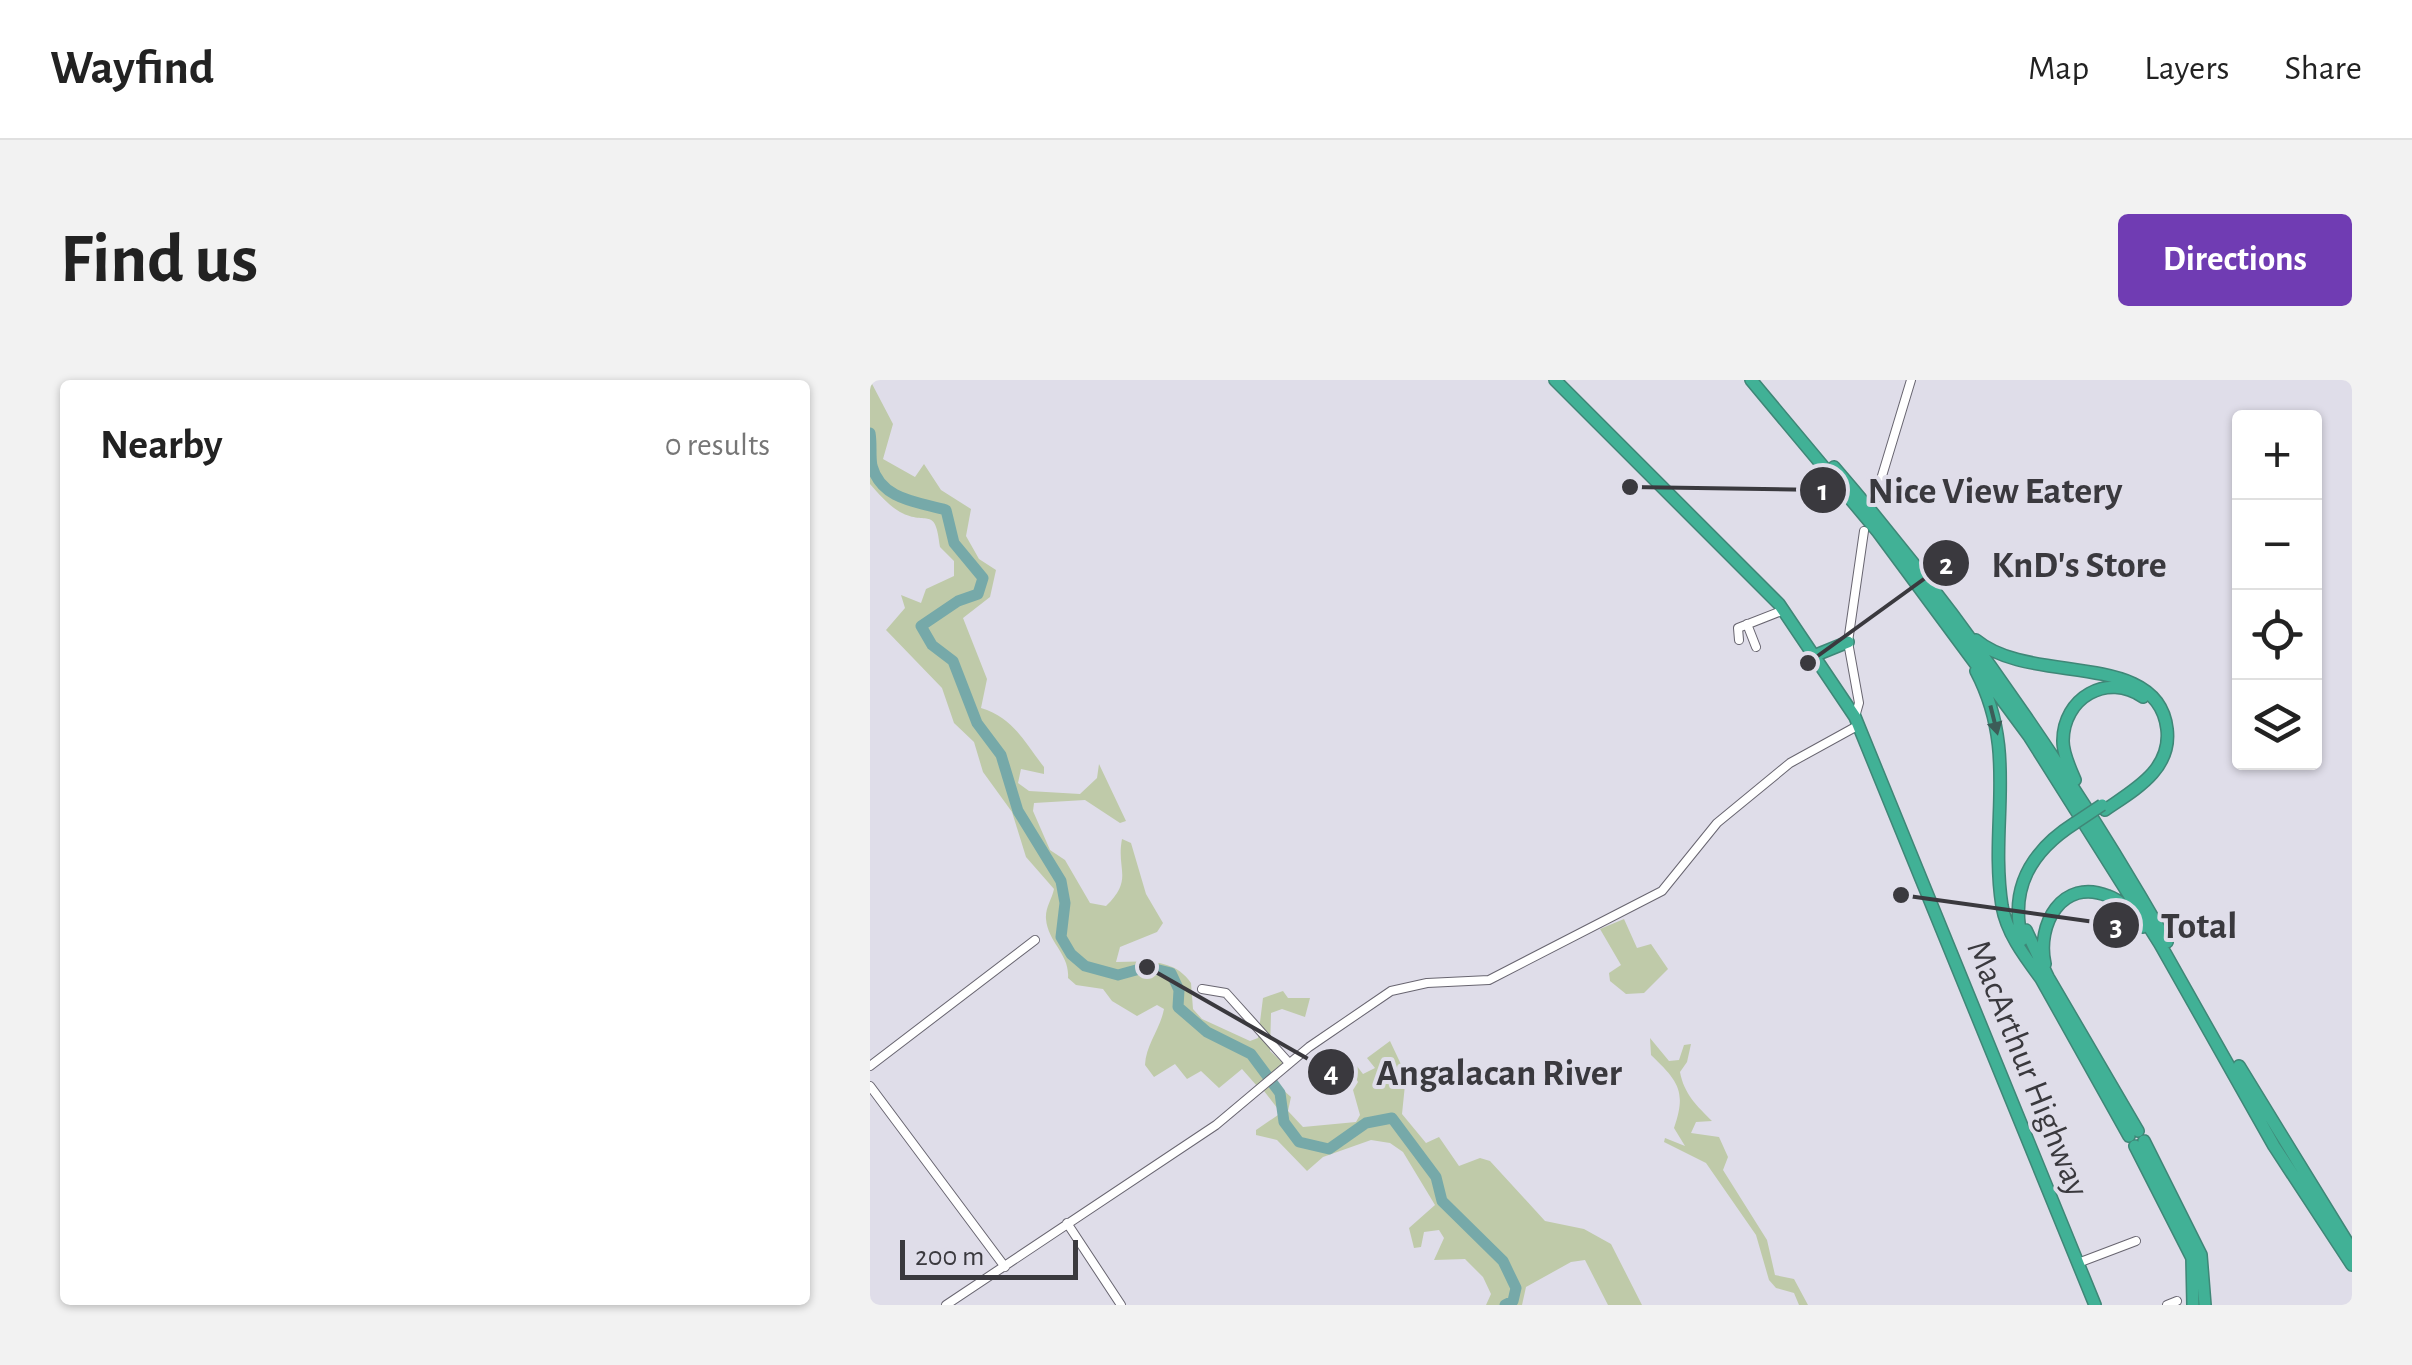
<!DOCTYPE html>
<html lang="en">
<head>
<meta charset="utf-8">
<style>
  body { margin:0; font-family:"Alegreya Sans",sans-serif; background:#f2f2f2; color:#222 }
  .controls { position:absolute; right:30px; top:30px; display:grid; overflow:hidden; border-radius:10px; box-shadow:0 2px 8px #0004 }
  .controls button { width:90px; height:90px; display:grid; place-items:center; padding:0; border:0; border-bottom:2px solid #e0e0e0; background:#fff; color:#222; font:50px sans-serif }
  .scale { position:absolute; left:30px; bottom:25px; width:178px; box-sizing:border-box; padding-left:10px; border:5px solid #3a393e; border-top:0; font-size:28px; line-height:35px; white-space:nowrap; color:#3a393e; -webkit-text-stroke:8px #dfdde9; paint-order:stroke }
  .list { margin:0; padding:0; list-style:none }
  h2 { display:flex; justify-content:space-between; align-items:center; height:130px; margin:0; padding:0 40px; font-size:42px }
  h2 small { font-size:32px; font-weight:400; color:#767676 }
  .icon { flex:none; width:55px; height:55px; fill:none; stroke:currentColor; stroke-width:2; stroke-linecap:round; stroke-linejoin:round }
  .map { position:relative; flex:none; width:1482px; height:925px; overflow:hidden; border-radius:10px }
  header { display:flex; align-items:center; gap:60px; box-sizing:border-box; height:140px; padding:0 50px; background:#fff; border-bottom:2px solid #e0e0e0 }
  header strong { font-size:48px }
  nav { display:flex; gap:55px; margin-inline-start:auto; font-size:35px }
  .intro { display:flex; align-items:center; justify-content:space-between; box-sizing:border-box; height:240px; padding:0 60px }
  h1 { margin:0; font-size:70px }
  .button { padding:25px 45px; border-radius:10px; background:#703cb3; color:#fff; font-size:35px; font-weight:700 }
  main { display:flex; gap:60px; padding:0 60px }
  aside { flex:1; background:#fff; border-radius:10px; box-shadow:0 2px 8px #0004 }
  .map>svg:first-child { display:block }
  .green { fill:#bfcaa9 }
  .lines { fill:none; stroke-linecap:round; stroke-linejoin:round }
  .river { stroke:#76a9a9; stroke-width:11 }
  .minor-casing { stroke:#686570; stroke-width:10 }
  .highway-casing { stroke:#3f8777; stroke-width:14 }
  .minor { stroke:#fff; stroke-width:8 }
  .highway { stroke:#41b196; stroke-width:11 }
  .highway-bridge-casing { stroke:#3f8777; stroke-width:14; stroke-linecap:butt }
  .highway-bridge { stroke:#41b196; stroke-width:11 }
  .oneway { fill:#3c5d58 }
  .labels { text-anchor:middle; stroke-width:8; stroke-linejoin:round; paint-order:stroke }
  .street-label { font-size:35px; fill:#3a393e; stroke:#dfdde9 }
  .leader { fill:none; stroke:#3a393e; stroke-width:4 }
  .callout-dot { fill:#3a393e; stroke:#dfdde9; stroke-width:4 }
  .mark-label { font-size:30px; text-anchor:middle; font-weight:bold; fill:#fff }
  .callout-label { font-size:38px; text-anchor:middle; font-weight:bold; fill:#3a393e; stroke:#dfdde9; stroke-width:8; stroke-linejoin:round; paint-order:stroke }
</style>
</head>
<body>
<header>
<strong>Wayfind</strong>
<nav><a>Map</a><a>Layers</a><a>Share</a></nav>
</header>
<div class="intro"><h1>Find us</h1><a class="button">Directions</a></div>
<main>
<aside>
<h2>Nearby<small>0 results</small></h2>
<ul class="list">
</ul>
</aside>
<div class="map">
<svg width="1482" height="925" viewBox="0 0 1482 925">
  <rect width="100%" height="100%" fill="#dfdde9"/>
  <path class="green" d="M0 0 23 44 13 79 45 97 54 84 71 110 101 129 96 156 109 179 126 190 120 217 93 238 117 299 111 328C144 338 154 362 174 387V394L151 389 148 403 159 411 210 414 227 398 229 384 256 441 250 443 215 420 164 423 163 431 180 470 195 480 220 523 236 526C264 499 246 490 252 459L261 463 276 514 293 543 287 552 250 567 246 582C273 582 303 577 321 603L323 629 332 639 380 661 388 658 393 618 413 611 418 618H440L435 637 412 629 401 633 400 671 413 683 387 706 372 689 349 708 331 691 317 699 305 684 284 697 275 685C276 664 290 650 294 629L287 625 267 636 242 621 233 609 206 605 198 598C200 574 178 563 176 539 175 528 182 519 184 509L156 477 142 432 113 392 104 362 84 343 72 308 16 250 35 228 31 215 51 223 56 209 84 196V181L70 167C65 124 58 147 30 132 18 125 9 114 0 104Z
    M754 539 767 568 781 564 798 589 774 613 756 614 740 601 739 593 751 585 730 549Z
    M780 658 799 681 809 680 814 665 821 664 817 682 810 692C814 714 827 726 842 741L826 742 821 753 849 757 858 777 853 790 897 860 905 895 924 899 938 925H929L924 913 906 908 899 900 886 855 836 783 794 762 795 758 815 766 804 748C817 711 808 701 781 675Z
    M520 661 536 695 532 734 556 763 569 757 589 786 610 778 620 781 675 841 714 849 741 864 772 925H738L715 880 701 882 656 907 652 925H616L621 914 613 897 595 879 564 880 574 858 569 850 554 852 551 867 544 868 539 848 565 825 533 772 520 763 501 760 453 777 437 791 407 760 386 755V750L411 733 394 711 404 702 421 717 418 731 433 747 486 742 490 735 483 710 488 702 477 684 483 681 493 694 505 688 497 678Z"/>
  <g class="lines">
    <path class="river" d="M0 53C2 63 0 76 2 86 11 120 48 122 76 130L84 163 113 198 108 214 88 221 51 246 62 265 83 281 107 343 131 375 148 431 191 501 195 523 191 557 201 574 215 586 248 595 277 587 301 593 309 610 308 627 337 652 381 674 410 713 414 742 429 762 459 769 496 743 522 738 566 797 572 821 633 881 646 908 643 921 635 925"/>
    <defs>
      <path id="minor" d="M1005 119 1041 0
        M877 244 886 267
        M869 260 868 248 914 230
        M985 337 989 323 978 262 994 151
        M332 609 356 613 419 683
        M0 686 165 560
        M0 706 135 887
        M197 843 251 925
        M1208 883 1266 861
        M76 925 346 745 439 667 521 611 557 603 619 600 792 511 847 443 920 383 989 345
        M1297 925 1307 921"/>
      <path id="highway" d="M685 0 909 224 985 337 1225 925
        M881 0 1008 152 1159 356 1290 564 1404 766 1482 885
        M964 87C1090 233 1201 394 1297 562
        M1106 260C1161 306 1288 269 1297 349 1302 390 1264 410 1235 430
        M946 275 978 262
        M1106 291C1149 373 1119 442 1132 526 1137 554 1155 577 1172 600
        M1205 400C1200 388 1193 374 1193 361 1193 318 1237 292 1273 317
        M1156 550 1178 597 1268 751
        M1152 560C1139 508 1161 471 1205 443
        M1175 584C1166 545 1192 497 1238 516 1253 521 1263 536 1273 547
        M1169 595 1259 756
        M1369 686 1482 870
        M1274 761 1331 875 1335 925
        M1265 766 1322 878 1323 925"/>
    </defs>
    <use href="#minor" class="minor-casing"/>
    <use href="#highway" class="highway-casing"/>
    <use href="#minor" class="minor"/>
    <use href="#highway" class="highway"/>
    <defs>
      <path id="highway-bridge" d="M1205 443 1232 425"/>
    </defs>
    <use href="#highway-bridge" class="highway-bridge-casing"/>
    <use href="#highway-bridge" class="highway-bridge"/>
  </g>
  <defs><path id="oneway-solid" d="M-6-.8H1V-3.2L6.5 0L1 3.2V.8H-6Z" transform="scale(2.5)"/></defs>
  <use class="oneway" href="#oneway-solid" transform="translate(1124 340) rotate(76)"/>
  <g class="labels">
    <g class="street-label">
      <text transform="translate(1159 688) rotate(68)" y="12">MacArthur Highway</text>
    </g>
  </g>
  <path class="leader" d="M760 107L953 110M938 283L1076 183M1031 515L1246 545M277 587L461 692"/>
  <g class="callout-dot">
    <circle cx="760" cy="107" r="10"/>
    <circle cx="938" cy="283" r="10"/>
    <circle cx="1031" cy="515" r="10"/>
    <circle cx="277" cy="587" r="10"/>
    <circle cx="953" cy="110" r="25"/>
    <circle cx="1076" cy="183" r="25"/>
    <circle cx="1246" cy="545" r="25"/>
    <circle cx="461" cy="692" r="25"/>
  </g>
  <g class="mark-label">
    <text x="953" y="120">1</text>
    <text x="1076" y="194">2</text>
    <text x="1246" y="555">3</text>
    <text x="461" y="702">4</text>
  </g>
  <g class="callout-label">
    <text x="1125" y="123">Nice View Eatery</text>
    <text x="1209" y="197">KnD's Store</text>
    <text x="1329" y="558">Total</text>
    <text x="629" y="705">Angalacan River</text>
  </g>
</svg>
<div class="controls">
<button>+</button>
<button>−</button>
<button><svg class="icon" aria-label="locate" viewBox="0 0 24 24"><circle cx="12" cy="12" r="6"/><path d="M12 2v4M12 18v4M2 12h4M18 12h4"/></svg></button>
<button><svg class="icon" aria-label="layers" viewBox="0 0 24 24"><path d="M12 4l9 5-9 5-9-5zM3 14l9 5 9-5"/></svg></button>
</div>
<div class="scale">200 m</div>
</div>
</main>
</body>
</html>
